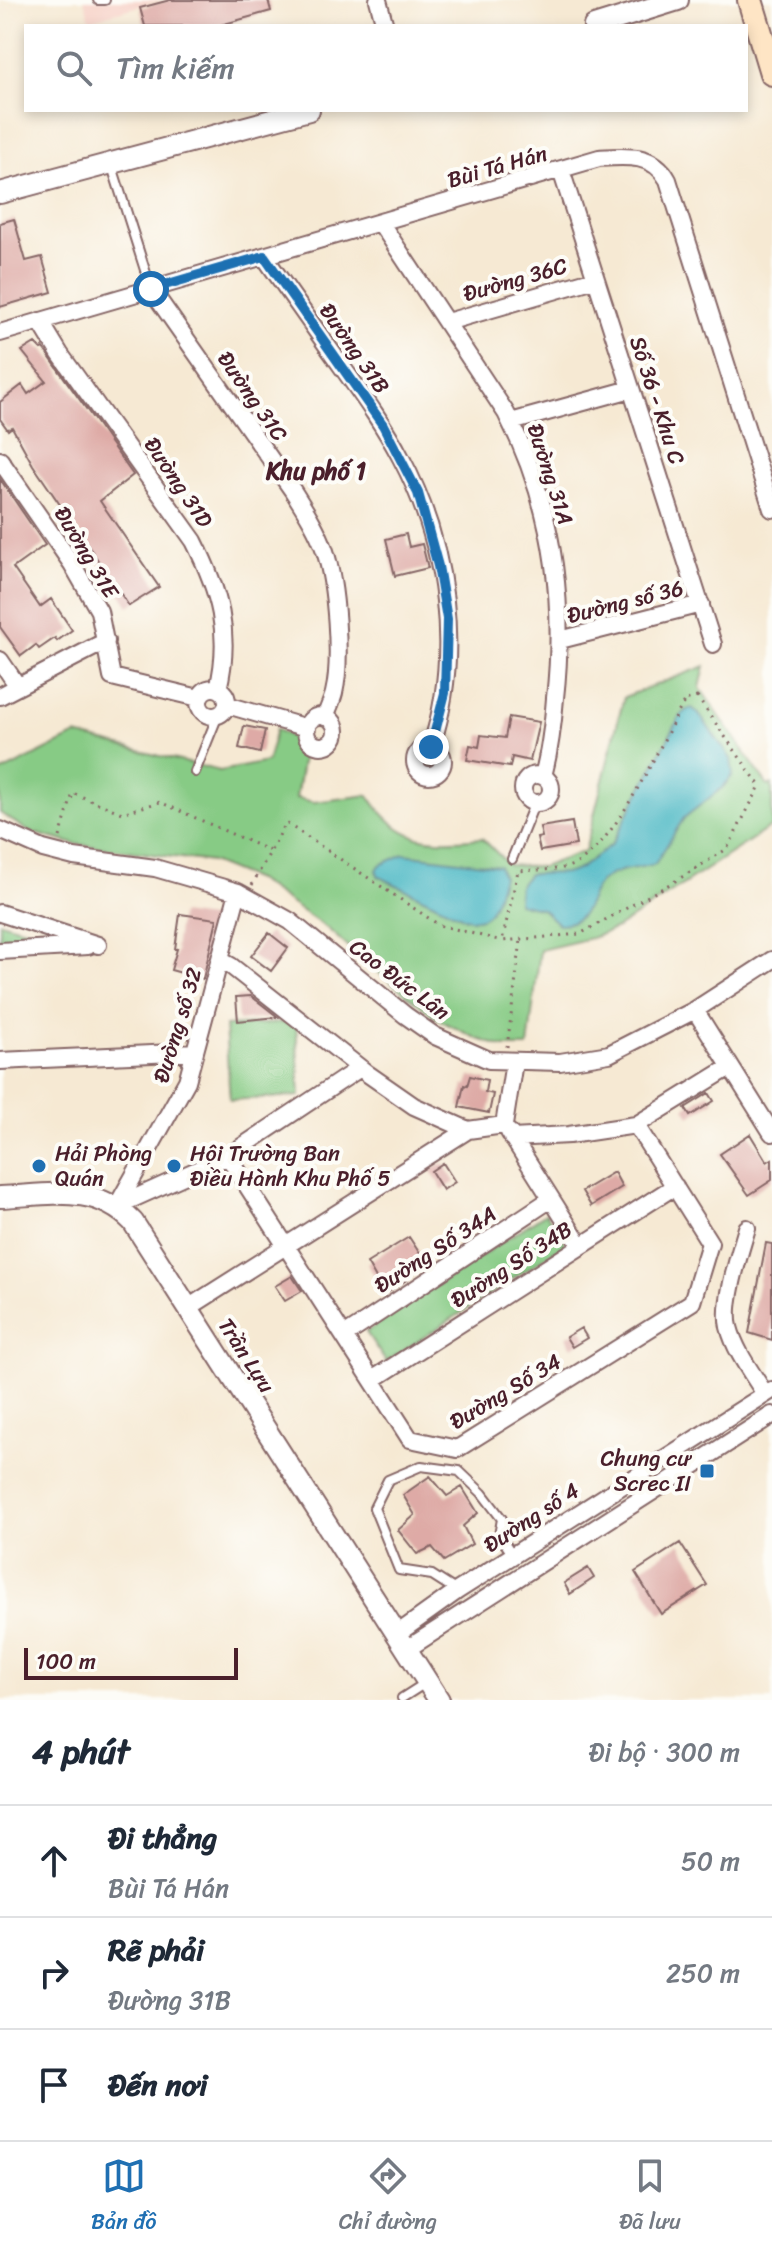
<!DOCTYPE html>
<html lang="vi">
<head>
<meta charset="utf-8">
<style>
  body { margin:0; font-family:Sriracha,sans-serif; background:#f6f6f7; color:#1f2937 }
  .scale { position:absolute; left:24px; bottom:20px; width:214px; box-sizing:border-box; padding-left:8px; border:4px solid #4a1f2b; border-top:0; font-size:22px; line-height:28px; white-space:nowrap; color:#4a1f2b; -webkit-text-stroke:6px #fdfcf7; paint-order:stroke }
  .stop { position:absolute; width:24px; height:24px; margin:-18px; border:6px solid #1f6fb2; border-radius:50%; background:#fff }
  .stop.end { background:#1f6fb2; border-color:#fff; box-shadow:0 2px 8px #0008 }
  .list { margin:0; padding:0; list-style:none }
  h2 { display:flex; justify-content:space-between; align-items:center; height:104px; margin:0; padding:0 32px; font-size:34px }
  h2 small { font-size:26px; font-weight:400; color:#747a83 }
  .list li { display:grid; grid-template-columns:52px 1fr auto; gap:24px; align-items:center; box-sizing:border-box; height:112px; padding:0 32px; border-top:2px solid #e0e1e3 }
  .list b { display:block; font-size:30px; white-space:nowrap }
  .list p { margin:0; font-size:26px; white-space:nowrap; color:#747a83 }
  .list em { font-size:26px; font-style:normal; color:#747a83 }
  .icon { flex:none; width:44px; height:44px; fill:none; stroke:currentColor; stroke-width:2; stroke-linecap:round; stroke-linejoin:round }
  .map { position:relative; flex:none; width:772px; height:1700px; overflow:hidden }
  .search { position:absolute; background:#fff; box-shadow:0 4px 12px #0003; left:24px; right:24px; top:24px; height:88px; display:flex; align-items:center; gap:20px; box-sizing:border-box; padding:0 28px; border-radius:0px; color:#747a83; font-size:30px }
  .sheet { height:440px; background:#fff }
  nav { display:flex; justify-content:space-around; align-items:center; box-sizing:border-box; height:112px; border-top:2px solid #e0e1e3; background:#fff; font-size:22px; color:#747a83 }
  nav a { display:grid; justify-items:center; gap:4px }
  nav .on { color:#1f6fb2 }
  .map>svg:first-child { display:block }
  .built { fill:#f7d1c7 }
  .green { fill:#87cb85; stroke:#687558; stroke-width:2 }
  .water { fill:#4ab7c4; stroke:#4a6b78; stroke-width:2 }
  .building { fill:#deaaa6 }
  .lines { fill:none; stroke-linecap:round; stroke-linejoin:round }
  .service-casing { stroke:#866666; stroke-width:12 }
  .minor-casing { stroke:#866666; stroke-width:20 }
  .tertiary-casing { stroke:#866666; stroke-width:24 }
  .secondary-casing { stroke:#866666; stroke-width:28 }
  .path { stroke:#866666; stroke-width:3; stroke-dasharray:2 6; stroke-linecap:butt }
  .service { stroke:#fff; stroke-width:8 }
  .minor { stroke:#fff; stroke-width:16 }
  .tertiary { stroke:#fff; stroke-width:20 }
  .secondary { stroke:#fee5c5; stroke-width:24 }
  .route { stroke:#1f6fb2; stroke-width:10 }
  .poi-dot { fill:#1f6fb2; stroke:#fdfcf7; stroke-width:3 }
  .labels { text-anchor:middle; stroke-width:8; stroke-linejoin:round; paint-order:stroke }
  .street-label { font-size:22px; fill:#4a1f2b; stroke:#fdfcf7 }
  .poi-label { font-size:22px; fill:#4a1f2b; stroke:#fdfcf7; text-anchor:start }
  .neighbourhood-label { font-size:24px; font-weight:bold; fill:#4a1f2b; stroke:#fdfcf7 }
</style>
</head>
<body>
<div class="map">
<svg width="772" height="1700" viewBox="0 0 772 1700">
  <rect width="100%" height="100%" fill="#fdfcf7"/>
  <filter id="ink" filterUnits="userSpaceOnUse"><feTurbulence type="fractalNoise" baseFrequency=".0125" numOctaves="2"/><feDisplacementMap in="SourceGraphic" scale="16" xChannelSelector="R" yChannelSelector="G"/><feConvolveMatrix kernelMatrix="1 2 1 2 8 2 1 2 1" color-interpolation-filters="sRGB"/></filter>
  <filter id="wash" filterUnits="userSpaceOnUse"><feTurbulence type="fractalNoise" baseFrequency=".006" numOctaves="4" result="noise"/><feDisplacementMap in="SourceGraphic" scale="32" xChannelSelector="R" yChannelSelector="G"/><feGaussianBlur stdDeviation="1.8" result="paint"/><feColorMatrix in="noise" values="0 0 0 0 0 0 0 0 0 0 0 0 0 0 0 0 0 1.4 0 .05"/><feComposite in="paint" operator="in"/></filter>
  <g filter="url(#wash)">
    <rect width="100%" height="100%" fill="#f6e9d3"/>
    <path class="built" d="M84 0H161L90 20Z"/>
    <path class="green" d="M705 666 700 688 768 786 772 784V826L617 928 591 938 540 950 528 1047H503L478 1039 439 1020 364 961 328 929 258 881 211 862 75 844 30 832 0 813V773L76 735 220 771 267 762 276 729 305 744 296 798 314 802 368 795C402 844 426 843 482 838L509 865 542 867 585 851 624 697Z
      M0 922 57 938 0 941Z
      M296 1022 300 1096 230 1100 225 1026Z
      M546 1213 566 1244 386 1362 366 1332Z"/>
    <path class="water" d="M692 708 698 713 731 759 733 775 723 787 684 818 655 864C639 869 620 868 605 878 584 892 594 924 558 924L542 909 518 903 519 886 529 874 569 873 579 869 612 844 679 718 686 710Z
      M404 854 499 866 503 877C494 900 494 925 465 918L378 876 377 870 380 865Z"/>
    <g id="blocks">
      <path class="building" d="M170 0H268L271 11 217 26H145L140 8Z
        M14 219 26 261 42 257 52 292 0 307V223Z
        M35 343 41 349 43 348 133 475 100 501 159 587 129 606 33 465 12 427 8 430 0 419V402L22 385 28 394 46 381 22 351Z
        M0 479 45 545 13 568 40 607 51 599 72 630 57 641 55 638 39 649 36 645 21 656 0 627Z
        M406 534 409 547 422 544 428 568 395 576 386 539Z
        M509 717 539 722 530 761 512 757 510 767 467 760 470 745 479 747 481 735 505 738Z
        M244 726 265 730 260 753 239 748Z
        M572 822 576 845 540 851 537 838 542 837 540 827Z
        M180 914 217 919 203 979 171 970 177 949H175Z
        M269 933 288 948 271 971 251 956Z
        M251 996 278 1017 238 1021 236 997Z
        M470 1076 487 1080 485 1092 493 1094 489 1113 459 1107 464 1085 467 1086Z
        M709 1093 714 1101 690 1116 685 1108Z
        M750 1134 767 1162 772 1159V1180L749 1195 720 1154Z
        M443 1163 455 1182 443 1190 431 1171Z
        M614 1172 622 1187 591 1206 582 1191Z
        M409 1237 426 1263 407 1277 408 1279 385 1294 367 1263Z
        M766 1243 772 1244V1340L749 1333Z
        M292 1276 302 1291 285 1301 275 1286Z
        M581 1328 587 1338 572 1347 566 1337Z
        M430 1476 447 1496 462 1487 478 1513 463 1526 472 1544 444 1561 432 1547 417 1554 398 1530 415 1515 403 1495Z
        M680 1543 707 1585 661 1614 635 1572Z
        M588 1568 594 1578 570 1594 564 1583Z"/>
    </g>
  </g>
  <g filter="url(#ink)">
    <use href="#blocks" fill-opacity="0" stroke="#866666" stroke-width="2"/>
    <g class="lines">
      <defs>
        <path id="service" d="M98 0H105
          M111 163 151 289
          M195 772 218 715
          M512 859 535 802
          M457 1591 432 1575 399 1570 374 1508 388 1480 421 1466 459 1471 482 1493 502 1519 499 1535 513 1555
          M402 1698 427 1682"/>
        <path id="minor" d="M378 0 385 26
          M561 170 713 644
          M380 222 506 413C552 502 566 599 555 698 553 724 550 750 543 776
          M264 256C291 295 318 333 345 371 365 399 385 427 401 458 447 544 462 654 431 747
          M151 289 293 491C305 510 318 530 325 551 336 584 342 660 334 693 332 701 328 709 325 717
          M40 321 60 354 194 541C219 591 232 633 218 689
          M447 322 595 279
          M0 333 599 158C625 156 654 153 668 180L772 509
          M511 422 631 389
          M0 460 72 564 99 611 112 677 199 698
          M560 640 701 604
          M0 660 17 685
          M199 702a14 14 0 1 1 28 0a14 14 0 1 1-28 0Z
          M0 696 106 641
          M227 705 307 728
          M306 731a15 15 0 1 1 30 0a15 15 0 1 1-30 0Z
          M415 761a14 14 0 1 1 28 0a14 14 0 1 1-28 0Z
          M523 789a14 14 0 1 1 28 0a14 14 0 1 1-28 0Z
          M0 830 43 849 74 857 155 868 238 892 290 921 405 1015 435 1036 489 1060 560 1062 609 1054 695 1010 772 960
          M0 913 98 945
          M0 951 88 946
          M220 960 231 966 368 1074 414 1106 468 1130
          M695 1010 772 1133
          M0 1061 195 1052
          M509 1132 581 1246
          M512 1138 569 1135 636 1125 730 1067
          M228 1156 410 1439 457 1449 692 1302 710 1243 636 1125
          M117 1206 187 1081 238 892
          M117 1206 228 1156 360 1068
          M747 1228C740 1252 723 1303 729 1327 735 1351 752 1373 765 1394
          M188 1308 468 1130 504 1125 514 1062
          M344 1336 551 1199
          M372 1380 675 1186
          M397 1634 457 1591 772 1390
          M407 1649 772 1415"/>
        <path id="tertiary" d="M594 26 678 0
          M0 193 309 110
          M0 1197C50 1195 95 1183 133 1222L439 1700"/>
        <path id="secondary" d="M750 0 772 73"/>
      </defs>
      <use href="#service" class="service-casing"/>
      <use href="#minor" class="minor-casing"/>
      <use href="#tertiary" class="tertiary-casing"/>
      <use href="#secondary" class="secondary-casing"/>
      <path class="path" d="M697 697 760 786 727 849 677 880 580 934 502 941 518 871C536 869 563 872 579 862 619 837 661 743 685 700Z
        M60 837 73 793 122 813 160 802 270 851
        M252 885 286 823 439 925 502 941
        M507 1047 521 940"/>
      <use href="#service" class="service"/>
      <use href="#minor" class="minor"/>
      <use href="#tertiary" class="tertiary"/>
      <use href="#secondary" class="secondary"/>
    </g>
  </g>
  <g class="lines" filter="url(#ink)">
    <path class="route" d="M151 289 264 256 383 425 418 493 438 566 447 619 445 693 431 747"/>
  </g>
  <g class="poi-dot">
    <circle cx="39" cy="1166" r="8"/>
    <circle cx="174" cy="1166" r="8"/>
    <rect x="699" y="1463" width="16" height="16" rx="4"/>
  </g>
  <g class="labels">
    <g class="street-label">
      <text transform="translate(497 166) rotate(-16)" y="8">Bùi Tá Hán</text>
      <text transform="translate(515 279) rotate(-16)" y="8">Đường 36C</text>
      <text transform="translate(355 348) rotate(55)" y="8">Đường 31B</text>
      <text transform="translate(253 396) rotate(55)" y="8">Đường 31C</text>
      <text transform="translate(658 400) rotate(72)" y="8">Số 36 - Khu C</text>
      <text transform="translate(551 474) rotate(72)" y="8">Đường 31A</text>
      <text transform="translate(179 482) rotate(56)" y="8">Đường 31D</text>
      <text transform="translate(87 552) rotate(59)" y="8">Đường 31E</text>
      <text transform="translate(625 601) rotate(-14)" y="8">Đường số 36</text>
      <text transform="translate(400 979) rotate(37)" y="8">Cao Đức Lân</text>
      <text transform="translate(177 1025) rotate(-73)" y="8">Đường số 32</text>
      <text transform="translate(435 1249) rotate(-33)" y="8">Đường Số 34A</text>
      <text transform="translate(511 1264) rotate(-33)" y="8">Đường Số 34B</text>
      <text transform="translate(247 1355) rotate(57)" y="8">Trần Lựu</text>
      <text transform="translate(505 1391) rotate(-31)" y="8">Đường Số 34</text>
      <text transform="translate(531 1517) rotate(-33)" y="8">Đường số 4</text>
    </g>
    <g class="poi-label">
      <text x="55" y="1161">Hải Phòng<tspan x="55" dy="25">Quán</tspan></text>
      <text x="190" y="1161">Hội Trường Ban<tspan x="190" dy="25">Điều Hành Khu Phố 5</tspan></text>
      <text x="691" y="1466" text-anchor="end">Chung cư<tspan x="691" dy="25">Screc II</tspan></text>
    </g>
    <g class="neighbourhood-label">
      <text x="316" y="479">Khu phố 1</text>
    </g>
  </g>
</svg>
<div class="scale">100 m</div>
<div class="stop" style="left:151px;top:289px"></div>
<div class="stop end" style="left:431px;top:747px"></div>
<div class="search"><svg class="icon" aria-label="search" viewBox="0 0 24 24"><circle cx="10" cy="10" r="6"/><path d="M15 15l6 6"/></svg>Tìm kiếm</div>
</div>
<section class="sheet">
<h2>4 phút<small>Đi bộ · 300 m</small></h2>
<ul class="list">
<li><svg class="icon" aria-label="ahead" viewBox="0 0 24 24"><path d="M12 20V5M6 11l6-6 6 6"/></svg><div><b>Đi thẳng</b><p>Bùi Tá Hán</p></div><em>50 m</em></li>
<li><svg class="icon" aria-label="right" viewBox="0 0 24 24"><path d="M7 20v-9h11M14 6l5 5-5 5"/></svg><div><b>Rẽ phải</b><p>Đường 31B</p></div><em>250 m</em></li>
<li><svg class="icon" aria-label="arrive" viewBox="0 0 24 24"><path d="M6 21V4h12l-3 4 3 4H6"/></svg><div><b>Đến nơi</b></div></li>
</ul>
</section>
<nav>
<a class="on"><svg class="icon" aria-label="map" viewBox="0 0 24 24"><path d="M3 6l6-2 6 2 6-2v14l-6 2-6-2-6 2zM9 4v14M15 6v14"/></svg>Bản đồ</a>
<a><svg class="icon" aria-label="directions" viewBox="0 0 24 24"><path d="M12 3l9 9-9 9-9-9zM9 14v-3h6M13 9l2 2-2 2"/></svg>Chỉ đường</a>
<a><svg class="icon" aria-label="saved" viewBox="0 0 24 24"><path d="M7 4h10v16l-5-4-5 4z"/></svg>Đã lưu</a>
</nav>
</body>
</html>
